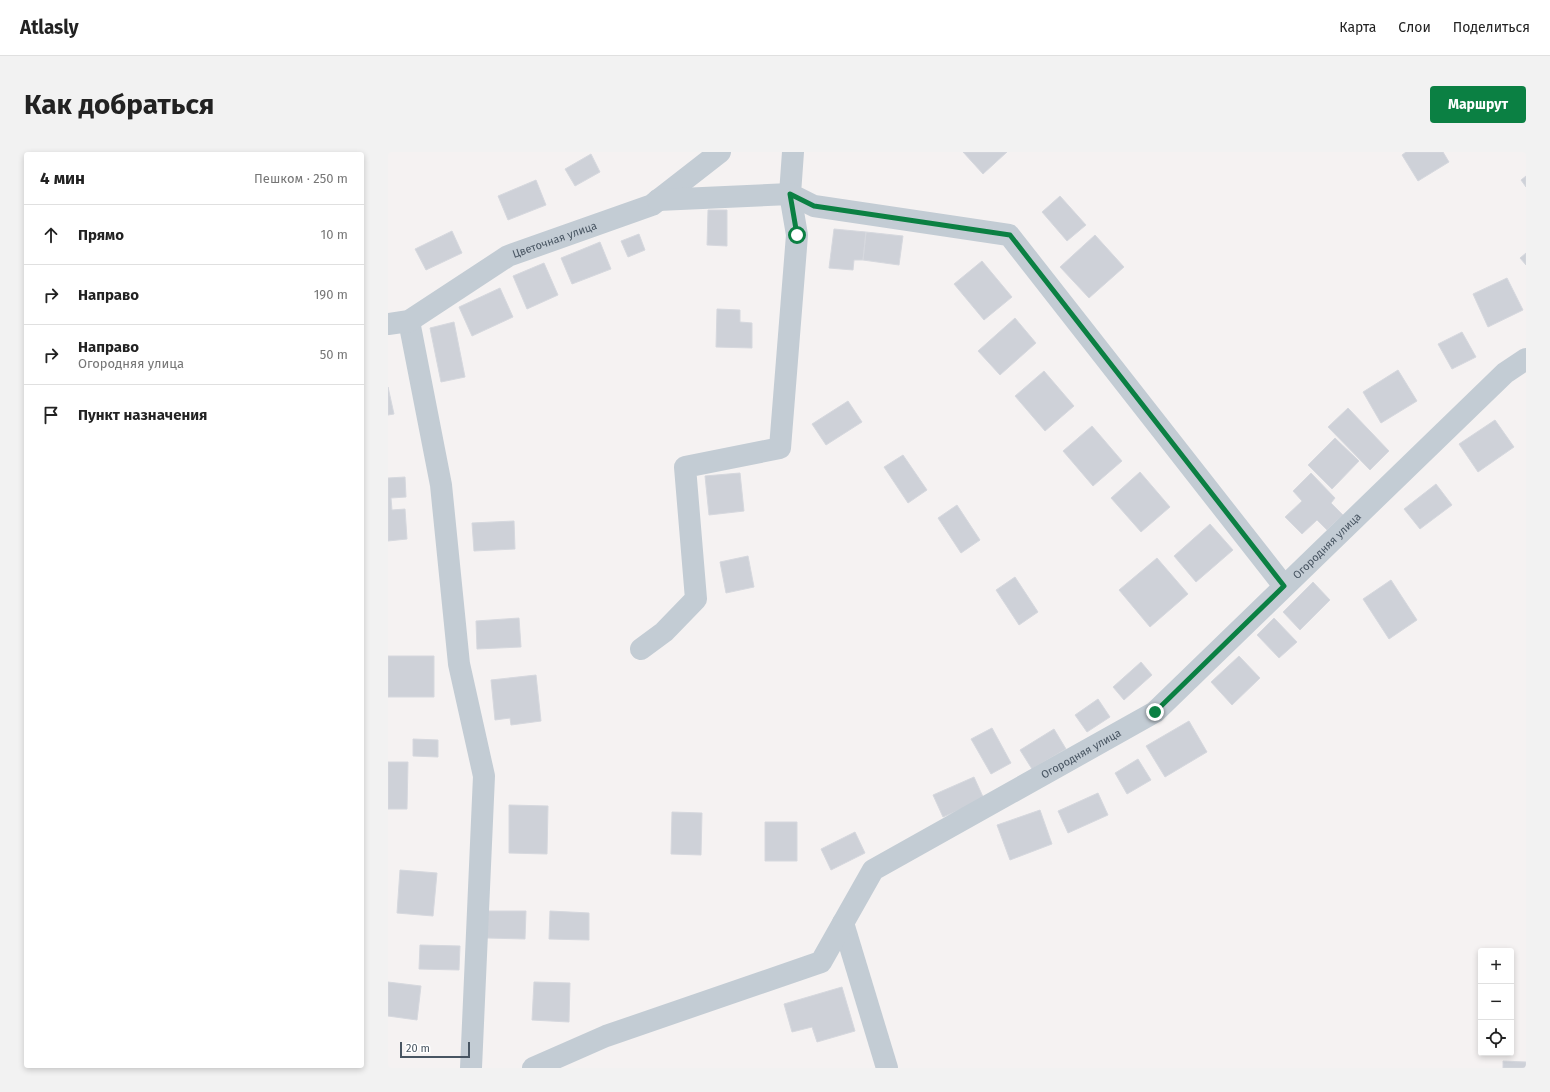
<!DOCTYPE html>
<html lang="ru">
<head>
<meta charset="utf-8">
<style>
  body { margin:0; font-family:"Fira Sans",sans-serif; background:#f2f2f2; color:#222 }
  .controls { position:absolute; right:12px; bottom:12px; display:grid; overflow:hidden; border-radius:4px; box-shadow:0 2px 6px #0003 }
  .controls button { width:36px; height:36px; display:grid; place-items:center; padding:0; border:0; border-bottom:1px solid #e0e0e0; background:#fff; color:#222; font:20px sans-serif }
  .scale { position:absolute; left:12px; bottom:10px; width:70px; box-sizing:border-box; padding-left:4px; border:2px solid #485562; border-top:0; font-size:11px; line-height:14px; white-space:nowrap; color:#485562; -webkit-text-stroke:3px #fff; paint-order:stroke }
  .stop { position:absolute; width:12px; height:12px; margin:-9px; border:3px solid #0b8043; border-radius:50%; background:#fff }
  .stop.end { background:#0b8043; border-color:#fff; box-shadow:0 1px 4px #0008 }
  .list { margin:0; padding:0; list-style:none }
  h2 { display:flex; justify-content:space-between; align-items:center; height:52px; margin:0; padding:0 16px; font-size:17px }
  h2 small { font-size:13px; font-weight:400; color:#767676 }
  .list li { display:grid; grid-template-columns:26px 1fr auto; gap:12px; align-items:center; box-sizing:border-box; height:60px; padding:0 16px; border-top:1px solid #e0e0e0 }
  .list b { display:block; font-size:15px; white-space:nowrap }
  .list p { margin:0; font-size:13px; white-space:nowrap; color:#767676 }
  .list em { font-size:13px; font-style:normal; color:#767676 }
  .icon { flex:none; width:22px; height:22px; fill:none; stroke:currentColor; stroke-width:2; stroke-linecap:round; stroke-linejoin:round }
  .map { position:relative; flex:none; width:1138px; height:916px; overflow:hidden; border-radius:4px }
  header { display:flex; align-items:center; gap:24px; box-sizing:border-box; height:56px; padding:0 20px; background:#fff; border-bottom:1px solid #e0e0e0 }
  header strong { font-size:19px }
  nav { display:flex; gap:22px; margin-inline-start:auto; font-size:14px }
  .intro { display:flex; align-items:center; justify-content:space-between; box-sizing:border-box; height:96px; padding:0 24px }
  h1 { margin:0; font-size:28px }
  .button { padding:10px 18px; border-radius:4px; background:#0b8043; color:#fff; font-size:14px; font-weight:700 }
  main { display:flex; gap:24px; padding:0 24px }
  aside { flex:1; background:#fff; border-radius:4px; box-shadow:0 2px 6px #0003 }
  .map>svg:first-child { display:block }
  .building { fill:#ced1d8; stroke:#d6d8de }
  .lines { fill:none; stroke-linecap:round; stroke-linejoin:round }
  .minor { stroke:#c3ccd4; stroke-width:22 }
  .route { stroke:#0b8043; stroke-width:5 }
  .labels { text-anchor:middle; stroke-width:3.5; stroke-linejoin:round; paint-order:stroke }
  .street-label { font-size:11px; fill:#485562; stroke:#fff }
</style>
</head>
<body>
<header>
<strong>Atlasly</strong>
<nav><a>Карта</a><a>Слои</a><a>Поделиться</a></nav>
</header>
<div class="intro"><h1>Как добраться</h1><a class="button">Маршрут</a></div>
<main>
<aside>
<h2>4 мин<small>Пешком · 250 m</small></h2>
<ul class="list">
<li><svg class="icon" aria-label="ahead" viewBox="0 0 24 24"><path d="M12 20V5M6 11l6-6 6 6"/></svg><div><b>Прямо</b></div><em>10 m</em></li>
<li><svg class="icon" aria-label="right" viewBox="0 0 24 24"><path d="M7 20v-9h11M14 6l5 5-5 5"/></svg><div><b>Направо</b></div><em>190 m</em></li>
<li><svg class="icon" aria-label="right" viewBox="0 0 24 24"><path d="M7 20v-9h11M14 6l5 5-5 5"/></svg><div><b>Направо</b><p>Огородняя улица</p></div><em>50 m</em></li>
<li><svg class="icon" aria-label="arrive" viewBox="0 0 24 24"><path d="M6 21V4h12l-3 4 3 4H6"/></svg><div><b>Пункт назначения</b></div></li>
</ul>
</aside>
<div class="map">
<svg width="1138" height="916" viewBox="0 0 1138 916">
  <rect width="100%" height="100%" fill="#f5f2f2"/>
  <path class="building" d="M575 0H619L595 22Z
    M1018 0H1055L1061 10 1030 29 1014 3Z
    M203 2 212 20 187 34 177 17Z
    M1138 24V35L1133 28Z
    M148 28 158 53 120 68 110 44Z
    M672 44 698 73 679 89 654 60Z
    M320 58H339V94L319 93Z
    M446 77 478 80 475 108H466L465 118 441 116Z
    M64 79 74 101 38 118 27 97Z
    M478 80 515 84 511 113 475 108Z
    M251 82 257 98 240 105 233 89Z
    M707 83 736 115 701 146 672 115Z
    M212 90 223 117 184 132 173 106Z
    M1138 101V113L1132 106Z
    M594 109 624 145 596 168 566 132Z
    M156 111 170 143 139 157 125 124Z
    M1119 126 1135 158 1100 175 1085 142Z
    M112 136 125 165 84 184 71 155Z
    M329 157 352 158V170L364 171V196L328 195Z
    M627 166 648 191 612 223 590 199Z
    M66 170 77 225 53 230 42 176Z
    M1074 180 1088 205 1064 217 1050 192Z
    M1010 218 1029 249 993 271 975 240Z
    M656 219 686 254 657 279 627 244Z
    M0 235 6 262 0 263Z
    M460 249 474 270 438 293 424 272Z
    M960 256 1001 299 982 318 940 275Z
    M1107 268 1126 295 1090 320 1071 292Z
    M704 274 734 309 705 334 675 299Z
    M947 286 971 309 944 337 920 313Z
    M515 303 539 338 520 351 496 315Z
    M752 320 782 355 753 380 723 346Z
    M352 321 356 359 321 363 317 324Z
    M923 321 947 346 943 351 955 363 939 378 929 368 914 382 897 365 914 349 905 339Z
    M17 325 18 345 3 346 4 358 17 357 19 387 0 389V326Z
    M1048 332 1064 353 1032 377 1016 357Z
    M569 353 592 388 573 401 550 366Z
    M126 369 127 397 86 399 84 371Z
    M822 372 845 398 808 430 786 404Z
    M360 404 366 435 338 441 332 410Z
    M769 406 800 442 762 475 731 438Z
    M627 425 650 460 631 473 608 438Z
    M1003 428 1029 468 1001 487 975 447Z
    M925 430 942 448 912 478 895 460Z
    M131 466 133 495 89 497 88 469Z
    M886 466 909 490 891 506 869 483Z
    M0 504H46V545H0Z
    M851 504 872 526 844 553 823 530Z
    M753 510 764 523 736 548 725 535Z
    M148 523 153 569 123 573 122 566 107 568 103 528Z
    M710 547 722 565 699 580 687 563Z
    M801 569 819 600 777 625 758 594Z
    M604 576 623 611 603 622 583 587Z
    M666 577 678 597 644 617 632 598Z
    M25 587 50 588V605L25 604Z
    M750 607 763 628 739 642 727 621Z
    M0 610H20L19 657H0Z
    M586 625 596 647 555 665 545 643Z
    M710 641 720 663 680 681 670 659Z
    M121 653 160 654 159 702 121 701Z
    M652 658 664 692 622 708 609 673Z
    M284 660 314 661 313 703 283 702Z
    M377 670H409V709H377Z
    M467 680 477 701 443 718 433 697Z
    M12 718 49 721 45 764 9 761Z
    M99 759H138L137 787 98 786Z
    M162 759 201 761V788L161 787Z
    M32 793 72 794 71 818 31 817Z
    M0 830 33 834 29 868 0 864Z
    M146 830 182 831 181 870 144 868Z
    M454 835 467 879 429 890 424 875 404 880 396 852Z
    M1115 909 1138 910V916H1115Z"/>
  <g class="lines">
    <g class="minor">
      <path d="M405 0 402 42 426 54 621 83 896 434"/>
      <path d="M21 169 53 333 71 512 96 624 83 916"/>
      <path id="s1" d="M0 172 21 169 120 104 264 53 332 0"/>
      <path d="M253 497 276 480 308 447 297 315 392 296 409 83 402 42 270 48"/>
      <path d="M455 771 499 916"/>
      <path id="s2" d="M145 916 218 884 433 810 485 718 767 560 1117 221 1138 207"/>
    </g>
  </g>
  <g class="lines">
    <path class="route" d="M409 83 402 42 426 54 622 83 896 434 767 560"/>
  </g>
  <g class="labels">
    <g class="street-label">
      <text dy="4" stroke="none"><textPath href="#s1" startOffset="189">Цветочная улица</textPath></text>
      <text dy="4" stroke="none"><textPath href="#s2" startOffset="975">Огородняя улица</textPath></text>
      <text dy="4" stroke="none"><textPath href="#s2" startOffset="651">Огородняя улица</textPath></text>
    </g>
  </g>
</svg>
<div class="controls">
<button>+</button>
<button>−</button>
<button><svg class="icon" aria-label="locate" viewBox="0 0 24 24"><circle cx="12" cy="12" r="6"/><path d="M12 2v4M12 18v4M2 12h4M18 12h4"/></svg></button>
</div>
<div class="scale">20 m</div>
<div class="stop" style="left:409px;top:83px"></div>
<div class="stop end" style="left:767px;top:560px"></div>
</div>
</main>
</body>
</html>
